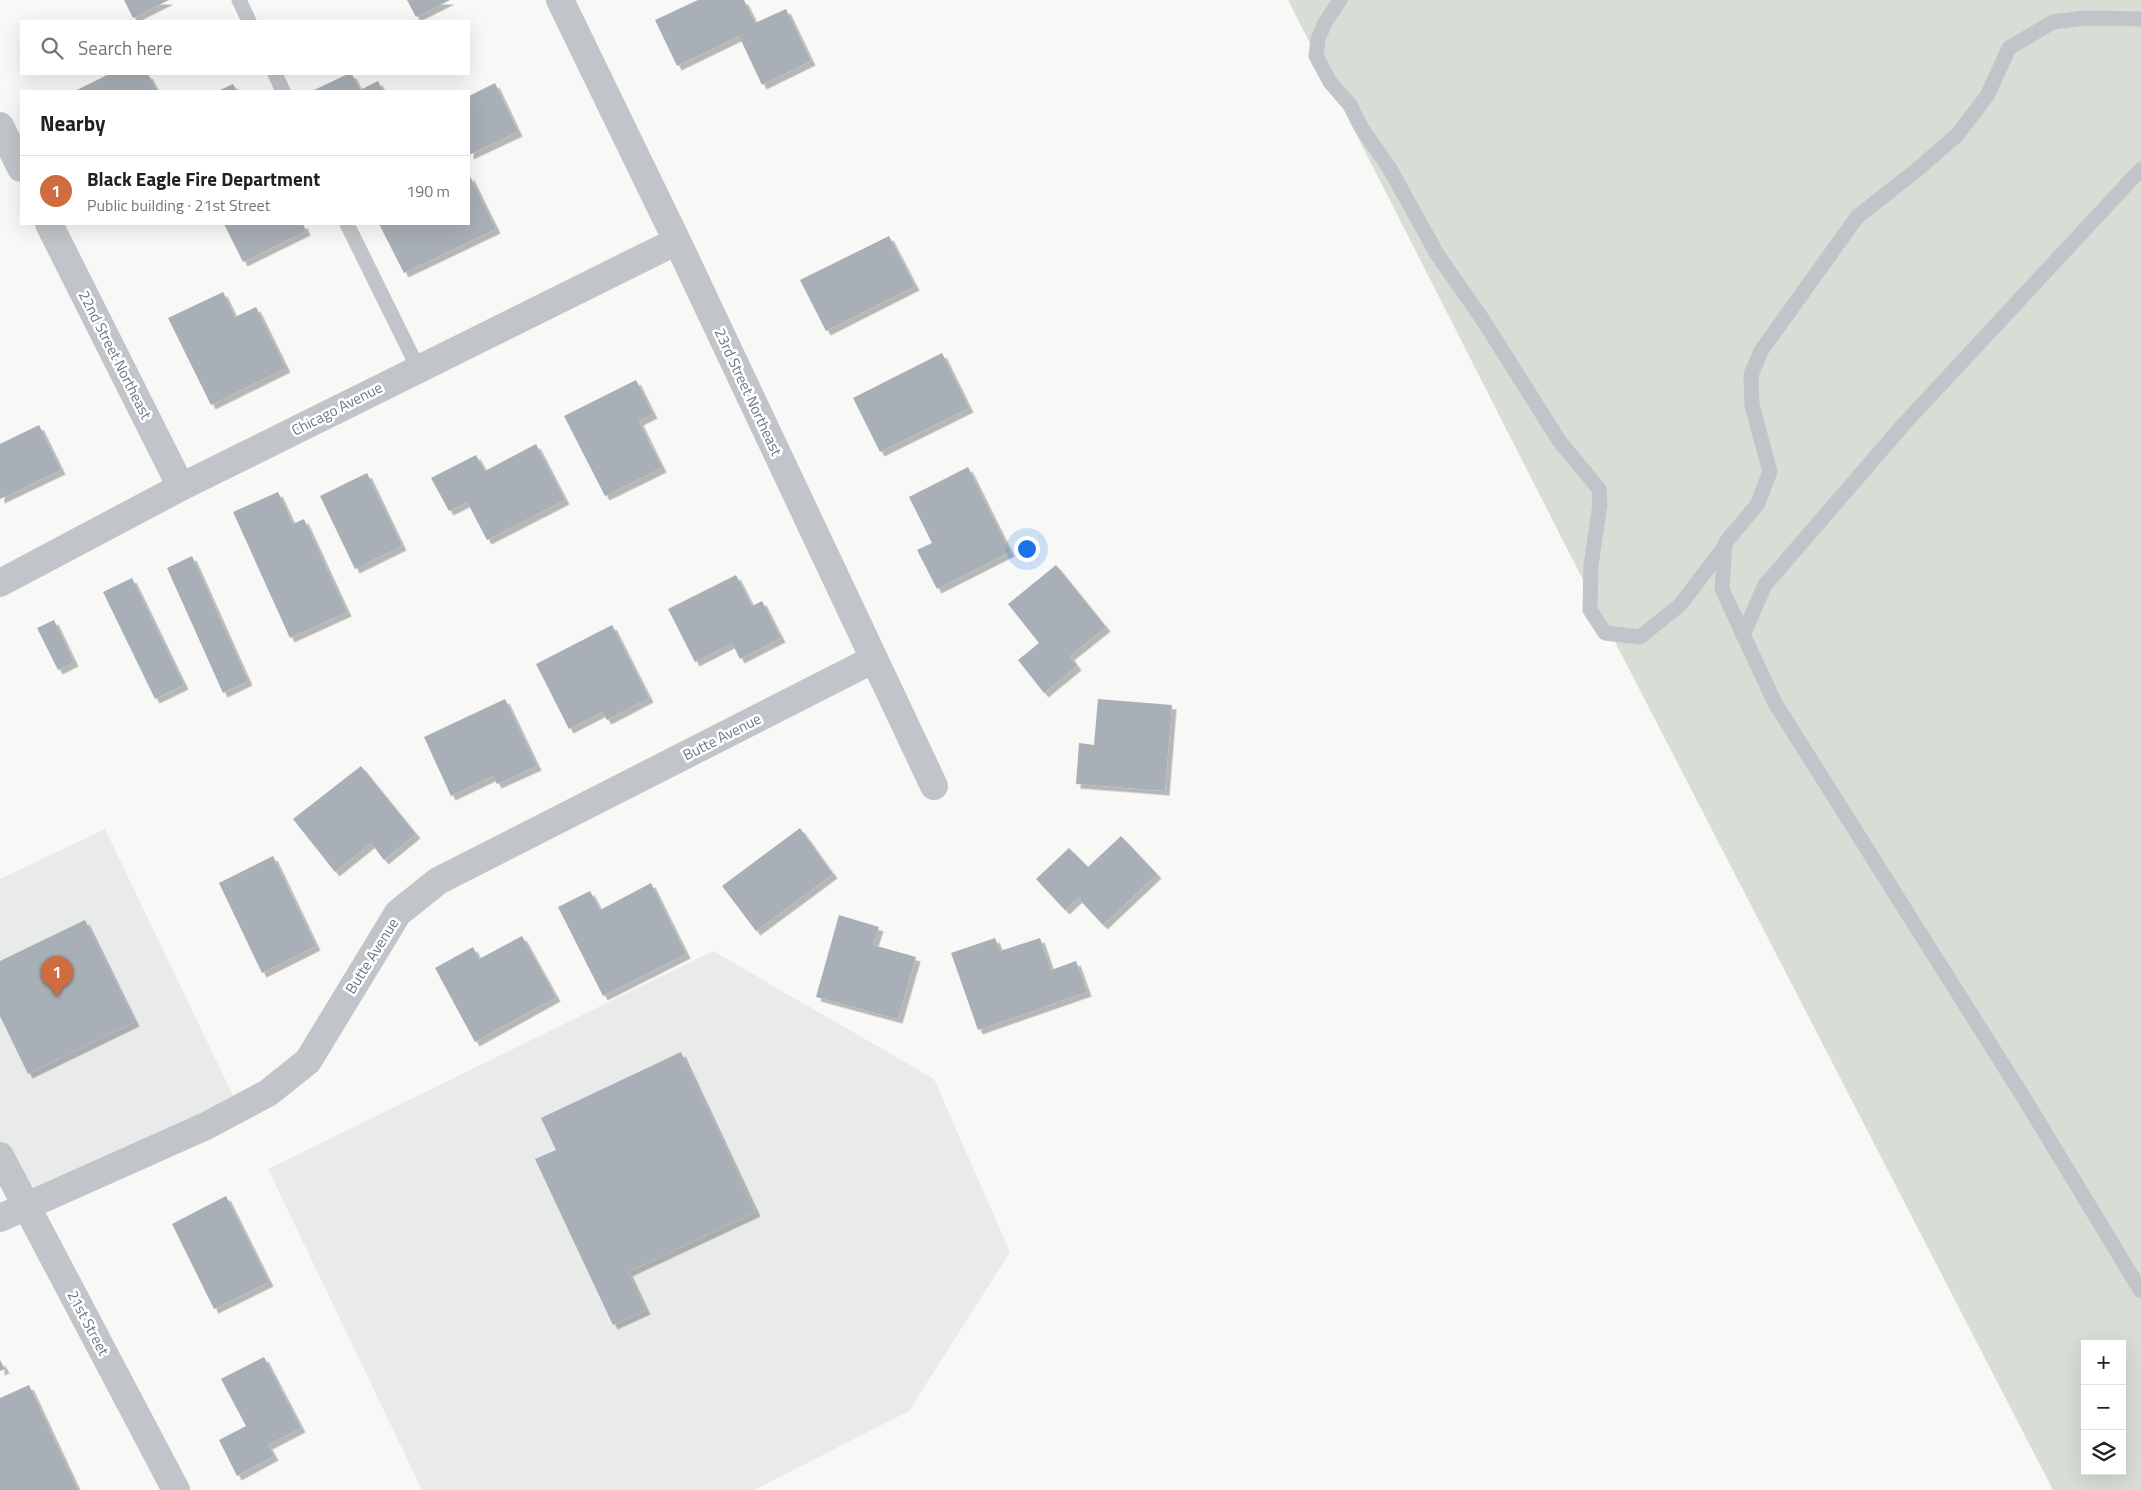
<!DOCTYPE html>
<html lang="en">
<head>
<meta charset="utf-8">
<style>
  body { margin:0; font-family:"Titillium Web",sans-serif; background:#f2f2f2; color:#202124 }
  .controls { position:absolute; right:15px; bottom:15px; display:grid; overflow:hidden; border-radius:0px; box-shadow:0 5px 20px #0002 }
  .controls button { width:45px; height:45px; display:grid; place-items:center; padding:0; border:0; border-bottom:1px solid #e0e0e0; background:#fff; color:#202124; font:25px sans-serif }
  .you { position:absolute; left:1026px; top:548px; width:18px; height:18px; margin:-12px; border:4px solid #fff; border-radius:50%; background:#1a73e8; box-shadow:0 0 0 8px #1a73e833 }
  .badge { display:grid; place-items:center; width:32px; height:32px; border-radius:50%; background:#cf6c40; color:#fff; font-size:16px; font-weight:700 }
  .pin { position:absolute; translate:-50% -41px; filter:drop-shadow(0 1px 2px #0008) }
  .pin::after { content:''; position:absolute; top:26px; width:18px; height:15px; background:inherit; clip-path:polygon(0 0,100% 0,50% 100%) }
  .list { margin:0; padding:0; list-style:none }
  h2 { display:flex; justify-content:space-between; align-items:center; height:65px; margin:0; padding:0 20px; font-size:21px }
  h2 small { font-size:16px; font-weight:400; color:#757577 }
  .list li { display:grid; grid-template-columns:32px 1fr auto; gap:15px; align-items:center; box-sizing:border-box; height:70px; padding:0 20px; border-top:1px solid #e0e0e0 }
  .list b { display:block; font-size:19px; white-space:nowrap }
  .list p { margin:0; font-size:16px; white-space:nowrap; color:#757577 }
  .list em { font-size:16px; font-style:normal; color:#757577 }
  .icon { flex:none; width:28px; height:28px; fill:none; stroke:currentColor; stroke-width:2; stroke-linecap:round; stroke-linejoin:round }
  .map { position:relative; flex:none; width:2141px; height:1490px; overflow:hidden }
  .search { position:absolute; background:#fff; box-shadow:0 5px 20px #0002; left:20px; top:20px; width:450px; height:55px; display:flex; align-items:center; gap:12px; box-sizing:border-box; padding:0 18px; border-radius:0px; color:#757577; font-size:19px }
  .panel { position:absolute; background:#fff; box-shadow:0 5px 20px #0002; left:20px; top:90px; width:450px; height:135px; border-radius:0px }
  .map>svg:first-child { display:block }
  .built { fill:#e9eaea }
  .green { fill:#d8ddd6; fill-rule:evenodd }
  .building { fill:#a9afb6; filter:url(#shadow) }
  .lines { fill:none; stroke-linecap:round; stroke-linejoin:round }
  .lane { stroke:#c1c4c8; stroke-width:15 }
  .street { stroke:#c1c4c8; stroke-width:28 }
  .labels { text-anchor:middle; stroke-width:5; stroke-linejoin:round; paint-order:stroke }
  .street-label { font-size:15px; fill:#6b7784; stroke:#fff }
</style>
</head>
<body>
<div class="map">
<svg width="2141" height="1490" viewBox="0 0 2141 1490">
  <defs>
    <filter id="shadow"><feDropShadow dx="4.5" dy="4.5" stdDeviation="0" flood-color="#0004"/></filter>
  </defs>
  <rect width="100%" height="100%" fill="#f8f9f7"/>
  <path class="built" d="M105 829 239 1108 26 1206 0 1157V879Z
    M713 951 934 1079 1010 1252 909 1411 754 1490H422L268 1169Z"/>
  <path class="green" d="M1288 0H2141V1490H2053L1583 580ZM2085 1344H2122V1471H2085Z"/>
  <path class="building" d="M124 0H169L133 18Z
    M407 0H450L416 17Z
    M698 0H744L755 23 786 9 811 61 762 85 739 36 677 66 655 20Z
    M109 74H148L157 91H75Z
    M348 74H352L360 90 378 81 383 91H312Z
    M495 83 518 132 469 155V96Z
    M233 84 237 91H218Z
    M469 174 496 229 404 273 379 224H469Z
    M224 224H303L306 231 243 262Z
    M889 236 915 286 826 331 800 280Z
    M223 292 235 317 256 307 286 368 211 405 168 318Z
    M942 353 969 408 880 452 853 398Z
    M636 380 653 414 639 421 662 468 605 496 564 416Z
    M39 425 61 470 0 499V444Z
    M536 444 565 500 487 540 467 502 449 511 431 478 476 455 485 471Z
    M968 467 1010 552 937 589 917 550 932 543 909 497Z
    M367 473 402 546 355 569 320 496Z
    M278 492 293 524 304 519 347 612 290 638 233 512Z
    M192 556 248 681 223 693 167 568Z
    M1056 565 1106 627 1070 656 1077 666 1044 693 1018 660 1039 643 1008 604Z
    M736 575 752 606 762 601 781 638 740 659 732 643 695 662 668 609Z
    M132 578 184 685 155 699 103 592Z
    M54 620 74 662 58 670 37 628Z
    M612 625 649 698 607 720 602 712 569 729 536 664Z
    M505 699 537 766 497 784 493 776 451 796 424 737Z
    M1098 699 1172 705 1165 791 1076 784 1079 743 1094 745Z
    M361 766 416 834 384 860 371 843 335 872 293 819Z
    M800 828 833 874 756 931 722 886Z
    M1121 836 1157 874 1103 925 1078 898 1065 910 1036 879 1069 848 1088 867Z
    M273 856 316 946 262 973 219 883Z
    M651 883 686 954 603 996 558 907 590 891 600 910Z
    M839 915 879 927 873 945 916 957 898 1019 816 997Z
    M85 920 135 1022 28 1074 0 1016V961Z
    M522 936 556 997 475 1042 435 968 473 947 479 959Z
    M995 938 1000 951 1040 938 1051 970 1076 961 1087 992 978 1030 951 953Z
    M681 1052 756 1212 628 1272 646 1310 613 1325 535 1159 556 1150 541 1118Z
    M226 1196 269 1282 214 1309 172 1224Z
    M264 1357 301 1428 268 1445 274 1456 237 1476 219 1440 246 1426 221 1379Z
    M0 1360 5 1369 0 1371Z
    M29 1385 78 1490H0V1398Z"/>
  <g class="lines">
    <path class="lane" d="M239 0 249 21
      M1340 0 1325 23 1318 39 1316 56 1330 82 1350 105 1361 127 1390 169 1437 254 1483 320 1560 442 1599 489 1600 504 1591 565 1590 610 1605 633 1640 637 1680 605 1725 546
      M2141 19 2085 18 2053 22 2009 48 1987 96 1957 135 1918 169 1857 217 1761 351 1751 375 1752 405 1770 472 1757 505 1725 543 1722 589 1775 703 2024 1098 2141 1291
      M275 74 283 91
      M347 224 418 368
      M1743 635 1765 585 1904 424 2141 169"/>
    <path class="street" d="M560 0 677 241 934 786
      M0 126 21 168
      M49 224 181 487
      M0 583 181 487 677 241
      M0 1156 176 1490
      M0 1218 206 1126 268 1093 308 1061 398 913 438 881 874 659"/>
  </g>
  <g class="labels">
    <g class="street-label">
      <text transform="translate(115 355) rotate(63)" y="5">22nd Street Northeast</text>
      <text transform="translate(748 392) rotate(65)" y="5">23rd Street Northeast</text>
      <text transform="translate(337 409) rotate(-27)" y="5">Chicago Avenue</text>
      <text transform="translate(722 737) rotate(-27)" y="5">Butte Avenue</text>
      <text transform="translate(372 956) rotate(-58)" y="5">Butte Avenue</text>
      <text transform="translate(88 1323) rotate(62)" y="5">21st Street</text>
    </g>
  </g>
</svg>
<div class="controls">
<button>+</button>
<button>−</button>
<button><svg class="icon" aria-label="layers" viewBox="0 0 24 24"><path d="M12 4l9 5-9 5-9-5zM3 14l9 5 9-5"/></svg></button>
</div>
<div class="you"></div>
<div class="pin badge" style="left:57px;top:997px">1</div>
<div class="search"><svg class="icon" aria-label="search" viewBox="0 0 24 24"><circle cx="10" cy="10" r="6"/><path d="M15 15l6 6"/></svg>Search here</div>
<section class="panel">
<h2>Nearby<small></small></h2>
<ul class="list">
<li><span class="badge">1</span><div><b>Black Eagle Fire Department</b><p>Public building · 21st Street</p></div><em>190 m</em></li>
</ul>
</section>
</div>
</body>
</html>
